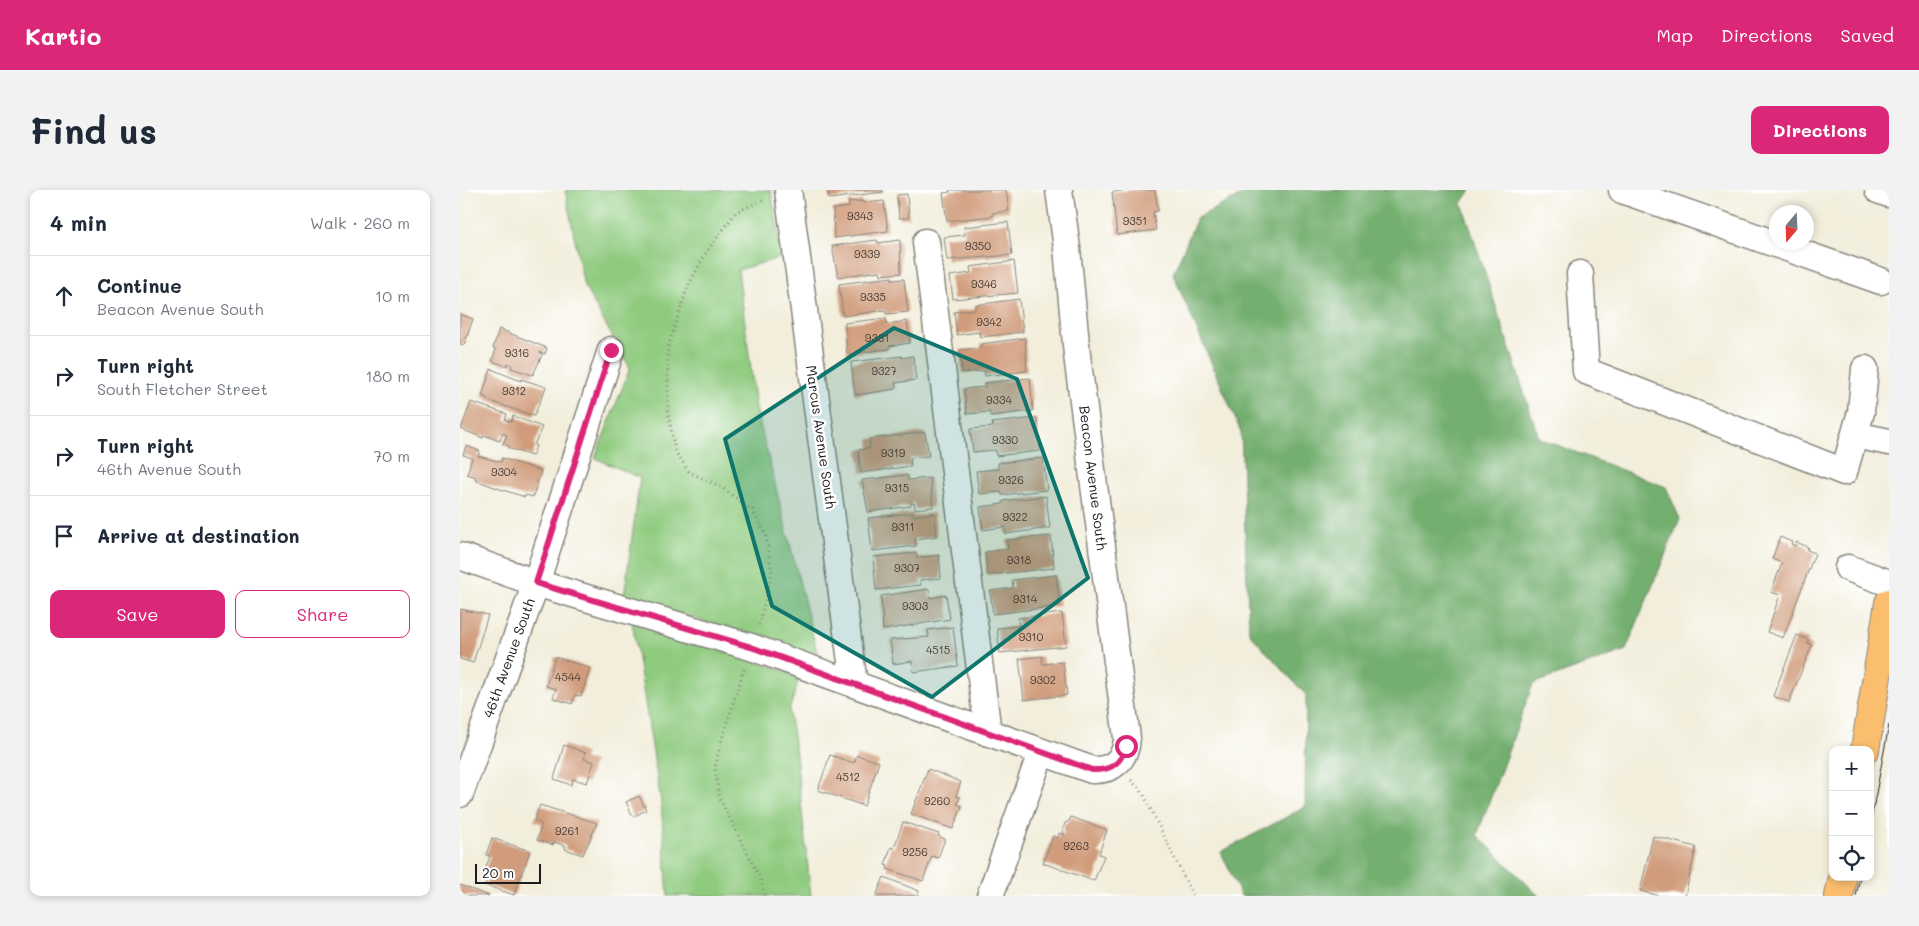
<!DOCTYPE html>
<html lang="en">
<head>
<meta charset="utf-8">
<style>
  body { margin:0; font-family:Mali,sans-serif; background:#f2f2f3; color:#1f2937 }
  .controls { position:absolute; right:15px; bottom:15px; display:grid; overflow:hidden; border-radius:10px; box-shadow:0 2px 8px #0003 }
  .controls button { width:45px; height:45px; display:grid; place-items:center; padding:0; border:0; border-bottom:1px solid #e0e1e3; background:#fff; color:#1f2937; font:25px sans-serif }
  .compass { position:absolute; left:1309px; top:15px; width:45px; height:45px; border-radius:50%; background:#fff; box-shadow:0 2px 8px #0003; rotate:199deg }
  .scale { position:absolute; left:15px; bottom:12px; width:66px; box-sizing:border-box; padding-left:5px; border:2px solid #1c1c1c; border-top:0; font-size:14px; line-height:18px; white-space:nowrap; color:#1c1c1c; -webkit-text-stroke:4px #fff; paint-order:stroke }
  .stop { position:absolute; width:15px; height:15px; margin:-11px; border:4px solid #db2777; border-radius:50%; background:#fff }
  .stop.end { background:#db2777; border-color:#fff; box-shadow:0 1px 5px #0008 }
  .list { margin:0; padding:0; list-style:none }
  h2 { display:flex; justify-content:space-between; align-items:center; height:65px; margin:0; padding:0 20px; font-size:21px }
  h2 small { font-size:16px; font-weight:400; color:#747a83 }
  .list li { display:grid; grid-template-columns:32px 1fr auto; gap:15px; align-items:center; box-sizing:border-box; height:80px; padding:0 20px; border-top:1px solid #e0e1e3 }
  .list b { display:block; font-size:19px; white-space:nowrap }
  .list p { margin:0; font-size:16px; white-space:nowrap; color:#747a83 }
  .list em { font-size:16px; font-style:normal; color:#747a83 }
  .actions { display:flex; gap:10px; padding:15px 20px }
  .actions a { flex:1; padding:11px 0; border:1px solid #db2777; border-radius:10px; text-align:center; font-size:18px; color:#db2777 }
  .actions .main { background:#db2777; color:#fff }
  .icon { flex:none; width:28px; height:28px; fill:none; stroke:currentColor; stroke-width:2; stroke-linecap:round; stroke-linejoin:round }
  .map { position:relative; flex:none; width:1429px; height:706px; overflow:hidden; border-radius:10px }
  header { display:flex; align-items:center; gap:30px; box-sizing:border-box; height:70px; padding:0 25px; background:#db2777; color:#fff }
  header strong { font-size:24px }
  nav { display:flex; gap:28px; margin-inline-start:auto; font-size:18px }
  .intro { display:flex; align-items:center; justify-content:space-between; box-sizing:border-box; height:120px; padding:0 30px }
  h1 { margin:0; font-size:35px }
  .button { padding:12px 22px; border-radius:10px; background:#db2777; color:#fff; font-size:18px; font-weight:700 }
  main { display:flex; gap:30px; padding:0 30px }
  aside { flex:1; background:#fff; border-radius:10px; box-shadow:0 2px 8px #0003 }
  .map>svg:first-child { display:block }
  .green { fill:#8fcb7f; stroke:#56744e }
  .forest { fill:#73af6e; stroke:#486645 }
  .building { fill:#d09c7c }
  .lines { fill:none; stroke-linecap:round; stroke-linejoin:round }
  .minor-casing { stroke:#87857c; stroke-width:29 }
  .major-casing { stroke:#87857c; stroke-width:30 }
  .path { stroke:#87857c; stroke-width:3; stroke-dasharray:1 4; stroke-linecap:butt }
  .minor { stroke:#fff; stroke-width:26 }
  .major { stroke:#fbbd6e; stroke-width:28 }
  .tram { stroke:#1c1c1c; stroke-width:1 }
  .route { stroke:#db2777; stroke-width:6 }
  .marked { fill:#0f766e; fill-opacity:0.2; stroke:#0f766e; stroke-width:4; stroke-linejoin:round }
  .labels { text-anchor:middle; stroke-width:5; stroke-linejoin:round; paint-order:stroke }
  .number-label { font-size:11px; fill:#493c34 }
  .street-label { font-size:14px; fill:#1c1c1c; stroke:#fff }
</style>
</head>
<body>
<header>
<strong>Kartio</strong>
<nav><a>Map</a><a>Directions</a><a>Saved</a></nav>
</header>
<div class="intro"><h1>Find us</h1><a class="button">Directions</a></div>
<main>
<aside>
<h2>4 min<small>Walk · 260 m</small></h2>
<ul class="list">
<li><svg class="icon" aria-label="ahead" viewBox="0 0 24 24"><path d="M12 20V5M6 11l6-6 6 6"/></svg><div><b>Continue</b><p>Beacon Avenue South</p></div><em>10 m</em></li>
<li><svg class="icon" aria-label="right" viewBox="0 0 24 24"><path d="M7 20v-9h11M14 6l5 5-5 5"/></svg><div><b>Turn right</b><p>South Fletcher Street</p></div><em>180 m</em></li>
<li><svg class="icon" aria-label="right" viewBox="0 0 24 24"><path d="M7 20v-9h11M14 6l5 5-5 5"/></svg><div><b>Turn right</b><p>46th Avenue South</p></div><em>70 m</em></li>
<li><svg class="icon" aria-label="arrive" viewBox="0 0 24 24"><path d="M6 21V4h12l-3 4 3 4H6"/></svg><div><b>Arrive at destination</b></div></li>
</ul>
<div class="actions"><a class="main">Save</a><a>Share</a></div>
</aside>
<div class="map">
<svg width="1429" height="706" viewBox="0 0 1429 706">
  <rect width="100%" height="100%" fill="#fff"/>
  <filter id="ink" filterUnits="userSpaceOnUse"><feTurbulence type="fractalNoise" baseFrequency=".02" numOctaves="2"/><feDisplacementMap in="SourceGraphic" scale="10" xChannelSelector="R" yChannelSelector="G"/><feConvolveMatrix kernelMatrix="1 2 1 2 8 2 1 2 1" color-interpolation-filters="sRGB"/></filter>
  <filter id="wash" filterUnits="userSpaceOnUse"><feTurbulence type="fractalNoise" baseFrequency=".0096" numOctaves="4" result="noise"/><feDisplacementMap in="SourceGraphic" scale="20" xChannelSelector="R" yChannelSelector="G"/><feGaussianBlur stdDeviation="1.12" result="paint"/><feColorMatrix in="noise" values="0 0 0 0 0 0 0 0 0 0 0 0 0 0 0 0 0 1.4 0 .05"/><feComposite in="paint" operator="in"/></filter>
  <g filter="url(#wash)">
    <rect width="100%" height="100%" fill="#f2eedb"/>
    <path class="green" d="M105 0H311L323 67 278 80 296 218 358 466 164 407 180 288 135 268 170 178 124 96Z
      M172 431 340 486 329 521 336 565 351 706H208L201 612Z"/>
    <path class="forest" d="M791 0H1011L1002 13 1079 248 1206 297 1220 329 1166 460 1073 494 1017 645 1079 706H781L761 662 845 617 846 505 789 443 781 242 713 84 737 28Z"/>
    <g id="blocks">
      <path class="building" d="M368 0H423V2L369 9Z
        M489 0H546L549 21 532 23 533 26 487 31 483 3 490 2Z
        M670 0H695L698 21 693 22 696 40 657 45 652 2Z
        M447 4 449 28H439L437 5Z
        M402 11 403 13 424 11 428 41 374 48 373 19 389 17 388 12Z
        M548 32 552 65 487 70 484 47 505 45 504 37Z
        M417 50 418 53 440 50 441 83 421 85 420 81 378 87 372 56Z
        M554 71 558 103 493 109 490 86 511 83 510 77Z
        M432 87V90L444 89 448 122 426 124 425 120 383 126 379 94Z
        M559 109 563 142 520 147 519 142 497 145 494 122 515 119V115Z
        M0 124 13 129 4 155 0 154Z
        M426 128 427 134 447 131 450 153 429 156V159L387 164 385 133Z
        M39 139 87 158 85 164 80 162 82 165 73 185 51 178 52 175 48 173 47 176 32 171 36 159 33 158Z
        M565 148 567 181 525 186 524 181 502 183 500 160 521 158V154Z
        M442 166V168L453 166 456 190 435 193 436 199 395 205 391 172Z
        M31 179 61 191V189L86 197 74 226 27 210V208L22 206Z
        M570 188 573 221 530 226V222L507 224 504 199 525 197 524 193Z
        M11 212 47 224 45 230 51 232 53 226 82 237 74 255 76 256 72 266 48 258 49 256 43 254 47 245 42 243 40 251 24 245 23 248 1 239Z
        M577 228 580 261 536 266V260L513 262 510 239 533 237 532 233Z
        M465 242 469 266 450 268 451 276 401 283 398 260 410 258 409 249Z
        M6 256 20 261 18 266 22 267 41 272 42 268 81 281 73 307 66 305 65 307 40 299 15 290 16 287 7 284 12 268 3 265Z
        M583 268 587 300 542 305 541 302 519 304 516 281 538 279V273Z
        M447 285 448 290 470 288 473 317 455 319 454 313H451V316L408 322 402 290Z
        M586 306 590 338 546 344 545 337 523 340 520 317 543 314V311Z
        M453 323V326L474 323 477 346 455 349 456 356 412 361 408 328Z
        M591 346 594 378 527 385 525 362 548 359 547 350Z
        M1320 347 1332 352 1331 354 1335 356 1336 352 1348 357 1347 360 1355 363 1323 448 1307 442 1320 405 1311 402 1322 373 1312 369Z
        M456 363 457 368 479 365 481 388 460 390 461 395 416 400 413 367Z
        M596 385 600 416 533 424 530 401 553 398 552 390Z
        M469 399 470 408 486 405 490 429 423 440 421 406Z
        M0 419 28 425 13 473 0 469Z
        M602 423 606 456 540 463 537 438 559 436 558 428Z
        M493 437 498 476 453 482 452 471 433 474 430 450 469 447 468 440Z
        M1337 445 1349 450 1347 453 1352 455 1329 512 1313 506Z
        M582 466 583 474 603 472 607 505 564 510 559 469Z
        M95 467 130 478 121 506 115 505 112 514 93 508 96 499 86 496Z
        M104 555 126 563 124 569 134 572 127 593 113 589 111 595 94 589Z
        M370 565 394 573 397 565 419 572 404 616 358 600Z
        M468 579 501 592 496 606 500 607 497 614 502 616 493 639 451 624Z
        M179 606 186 620 173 627 166 612Z
        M80 615 137 633 123 665 105 659 106 656 94 652 93 655 77 650 82 634 74 631Z
        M611 627 647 640 639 664 644 666 634 691 583 673 593 646 598 648 599 643 604 645 603 640 605 633 609 631Z
        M443 632 479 644 478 646 485 649 478 668 472 666 463 691 427 679 428 676 425 675 431 657 434 658Z
        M1193 646 1236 657 1225 706H1200L1180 701Z
        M32 648 70 661 54 705 25 695 30 682 25 680 30 666 26 665Z
        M424 687 459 701 457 706H416Z
        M0 695 29 706H0Z"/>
    </g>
  </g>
  <g filter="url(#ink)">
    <use href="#blocks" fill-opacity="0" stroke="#87857c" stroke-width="1"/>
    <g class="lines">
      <defs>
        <path id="minor" d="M328 0 394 494
          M1162 0 1421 91
          M1418 0 1429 4
          M466 52 528 543
          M1120 84 1126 181 1384 282 1401 222 1405 179
          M1395 245 1429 252
          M0 366 76 393 291 457 632 580C653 581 666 569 667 548L617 165 607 58 599 0
          M1388 378 1429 393
          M0 604 76 393 151 160
          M530 706 581 563"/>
        <path id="major" d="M1405 560 1429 413
          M1379 706 1383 687"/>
      </defs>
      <use href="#minor" class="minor-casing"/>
      <use href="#major" class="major-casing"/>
      <path class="path" d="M299 435 312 382 306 345 292 320 261 297 229 282 215 261 208 222V157L227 99 245 64 276 22 305 9
        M284 479 260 555 255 578 259 607 302 692 304 706
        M671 590 683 603 733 706"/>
      <use href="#minor" class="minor"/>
      <use href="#major" class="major"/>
      <path class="tram" d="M1410 635 1429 535
        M1396 706 1400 687"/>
    </g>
  </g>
  <g class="lines" filter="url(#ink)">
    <path class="route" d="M151 160 76 393 291 457 632 580C650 581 661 574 666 556"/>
  </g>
  <path class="marked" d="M434 138 557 189 628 388 472 507 312 416 265 249Z"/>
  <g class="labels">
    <g class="number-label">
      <text x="400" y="30">9343</text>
      <text x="675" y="35">9351</text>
      <text x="518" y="60">9350</text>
      <text x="407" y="68">9339</text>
      <text x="524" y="98">9346</text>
      <text x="413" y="111">9335</text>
      <text x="529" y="136">9342</text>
      <text x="417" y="152">9331</text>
      <text x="57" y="167">9316</text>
      <text x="424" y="185">9327</text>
      <text x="54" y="205">9312</text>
      <text x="539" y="214">9334</text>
      <text x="545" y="254">9330</text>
      <text x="433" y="267">9319</text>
      <text x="44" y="286">9304</text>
      <text x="551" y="294">9326</text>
      <text x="437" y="302">9315</text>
      <text x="555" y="331">9322</text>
      <text x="443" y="341">9311</text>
      <text x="559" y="374">9318</text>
      <text x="447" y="382">9307</text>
      <text x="565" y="413">9314</text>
      <text x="455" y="420">9303</text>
      <text x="571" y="451">9310</text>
      <text x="478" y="464">4515</text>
      <text x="108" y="491">4544</text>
      <text x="583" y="494">9302</text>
      <text x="388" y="591">4512</text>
      <text x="477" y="615">9260</text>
      <text x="107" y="645">9261</text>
      <text x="616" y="660">9263</text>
      <text x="455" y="666">9256</text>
    </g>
    <g class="street-label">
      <text transform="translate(361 247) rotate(82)" y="5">Marcus Avenue South</text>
      <text transform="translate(633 288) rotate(83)" y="5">Beacon Avenue South</text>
      <text transform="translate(49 468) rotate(-70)" y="5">46th Avenue South</text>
    </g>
  </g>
</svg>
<div class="controls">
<button>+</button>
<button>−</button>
<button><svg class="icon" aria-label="locate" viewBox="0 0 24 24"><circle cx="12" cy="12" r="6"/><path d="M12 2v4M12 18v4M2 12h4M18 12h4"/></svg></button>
</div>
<svg class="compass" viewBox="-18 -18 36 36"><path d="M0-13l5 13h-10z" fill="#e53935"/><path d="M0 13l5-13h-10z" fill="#747a83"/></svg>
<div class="scale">20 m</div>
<div class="stop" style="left:666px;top:556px"></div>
<div class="stop end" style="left:151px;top:160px"></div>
</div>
</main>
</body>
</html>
